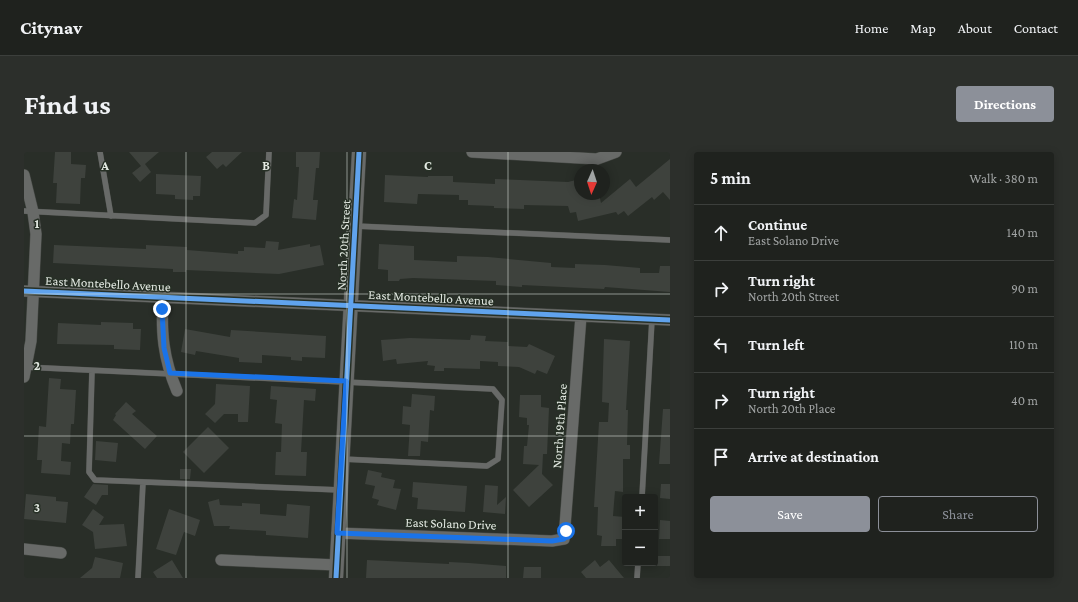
<!DOCTYPE html>
<html lang="en">
<head>
<meta charset="utf-8">
<style>
  body { margin:0; font-family:"Crimson Pro",serif; background:#2c2f2b; color:#f1f3f6 }
  .controls { position:absolute; right:12px; bottom:12px; display:grid; overflow:hidden; border-radius:4px; box-shadow:0 2px 10px #0003 }
  .controls button { width:36px; height:36px; display:grid; place-items:center; padding:0; border:0; border-bottom:1px solid #3c3f3c; background:#1f221e; color:#f1f3f6; font:20px sans-serif }
  .compass { position:absolute; left:550px; top:12px; width:36px; height:36px; border-radius:50%; background:#1f221e; box-shadow:0 2px 10px #0003; rotate:183deg }
  .stop { position:absolute; width:12px; height:12px; margin:-9px; border:3px solid #1a73e8; border-radius:50%; background:#fff }
  .stop.end { background:#1a73e8; border-color:#fff; box-shadow:0 1px 4px #0008 }
  .list { margin:0; padding:0; list-style:none }
  h2 { display:flex; justify-content:space-between; align-items:center; height:52px; margin:0; padding:0 16px; font-size:17px }
  h2 small { font-size:13px; font-weight:400; color:#a1a4a4 }
  .list li { display:grid; grid-template-columns:26px 1fr auto; gap:12px; align-items:center; box-sizing:border-box; height:56px; padding:0 16px; border-top:1px solid #3c3f3c }
  .list b { display:block; font-size:15px; white-space:nowrap }
  .list p { margin:0; font-size:13px; white-space:nowrap; color:#a1a4a4 }
  .list em { font-size:13px; font-style:normal; color:#a1a4a4 }
  .actions { display:flex; gap:8px; padding:12px 16px }
  .actions a { flex:1; padding:9px 0; border:1px solid #8c9099; border-radius:4px; text-align:center; font-size:14px; color:#8c9099 }
  .actions .main { background:#8c9099; color:#fff }
  .icon { flex:none; width:22px; height:22px; fill:none; stroke:currentColor; stroke-width:2; stroke-linecap:round; stroke-linejoin:round }
  .map { position:relative; flex:none; width:646px; height:426px; overflow:hidden; border-radius:4px }
  header { display:flex; align-items:center; gap:24px; box-sizing:border-box; height:56px; padding:0 20px; background:#1f221e; border-bottom:1px solid #3c3f3c }
  header strong { font-size:19px }
  nav { display:flex; gap:22px; margin-inline-start:auto; font-size:14px }
  .intro { display:flex; align-items:center; justify-content:space-between; box-sizing:border-box; height:96px; padding:0 24px }
  h1 { margin:0; font-size:28px }
  .button { padding:10px 18px; border-radius:4px; background:#8c9099; color:#fff; font-size:14px; font-weight:700 }
  main { display:flex; gap:24px; padding:0 24px }
  aside { flex:1; background:#1f221e; border-radius:4px; box-shadow:0 2px 10px #0003 }
  .map>svg:first-child { display:block }
  .building { fill:#3e423d }
  .lines { fill:none; stroke-linecap:round; stroke-linejoin:round }
  .service-casing { stroke:#484b47; stroke-width:6 }
  .minor-casing { stroke:#484b47; stroke-width:12 }
  .tertiary-casing { stroke:#484b47; stroke-width:15 }
  .service { stroke:#686a68; stroke-width:5.5 }
  .minor { stroke:#686a68; stroke-width:11 }
  .tertiary { stroke:#686a68; stroke-width:14 }
  .cycleway-casing { stroke:#273026; stroke-width:8 }
  .cycleway { stroke:#60a3ed; stroke-width:5 }
  .route { stroke:#1a73e8; stroke-width:5 }
  .grid { fill:none; stroke:#e4eae3; stroke-width:1; stroke-opacity:0.55 }
  .labels { text-anchor:middle; stroke-width:3; stroke-linejoin:round; paint-order:stroke }
  .street-label { font-size:13px; fill:#e4eae3; stroke:#273026 }
  .grid-label { font-size:13px; text-anchor:middle; font-weight:bold; fill:#e4eae3; stroke:#273026; stroke-width:3; stroke-linejoin:round; paint-order:stroke }
</style>
</head>
<body>
<header>
<strong>Citynav</strong>
<nav><a>Home</a><a>Map</a><a>About</a><a>Contact</a></nav>
</header>
<div class="intro"><h1>Find us</h1><a class="button">Directions</a></div>
<main>
<div class="map">
<svg width="646" height="426" viewBox="0 0 646 426">
  <rect width="100%" height="100%" fill="#292e28"/>
  <path class="building" d="M31 0H47V12L62 13 61 26H57L56 52 32 51 33 31H29Z
    M105 0H135L121 12 127 20 116 30 108 21 117 14Z
    M188 0H218L202 15 199 12 193 17 182 5Z
    M272 0H296L295 16H292L289 48H294L292 68 268 66 270 47 273 48 275 15H272Z
    M646 7V48L639 40 630 48 628 45 604 64 600 59 594 63 592 60 554 69 552 60 546 61 544 54 500 53V57L470 56V54L444 53V48H435V43L394 42 393 52 360 50 361 23 404 25V24H429V30L471 32V27L544 30 556 27V42H575L577 51 606 27 612 35Z
    M132 22 177 24 176 44H169V48L151 47V43L132 42Z
    M242 89 255 90 254 98 286 92V95L296 93 300 113 255 122 162 118V120H149V117L29 111 30 93 122 97V93L163 95V98L214 102V99H220V95L241 96Z
    M355 92 390 94V108L433 110V104L464 105 527 111V115L551 116V112L581 113 616 116V121H635L636 114H646V140L581 135 580 137 498 133V135L472 133V129L389 126 376 127 375 129H364V118L354 117Z
    M77 170 109 171V177H117L116 198 90 197V193L33 192 34 171 77 173Z
    M161 177 206 185 207 178 302 184 301 206 278 205V209L267 208V205L238 203V211L215 210V206L172 199 171 203 157 200Z
    M447 183 462 184 461 189 484 190V194L503 195 505 192 531 204 523 222 513 218 511 222 495 215 474 214V210L456 209V217L420 216V219H410L411 214 403 213 404 209 373 212 372 207 359 209 357 188 386 186 446 188Z
    M580 187 606 189 602 258H604L603 293H606V307H599V340L591 339 589 364 601 365 600 387H592V394H577L578 384 573 383 574 355H570L575 270H584L585 251 578 250Z
    M25 226 37 227 36 237 52 238 50 272H47L46 292 38 291 37 309 47 310 46 323 17 321 18 308H13L15 274 22 275Z
    M192 232 226 234 224 270H214V262H200L191 271 181 262 191 252Z
    M247 234 292 237 291 249 280 248 277 300H283L282 324 251 323 252 300H257L258 272 251 271 253 248 246 247Z
    M388 242 411 244 410 259 406 258 404 290 397 289 396 304H384L386 273 378 272 379 254 387 255Z
    M496 243H517V255L525 256 523 302H519L518 322 529 333 505 355 489 338 515 313 499 312 500 294H503L505 273H503V266L495 265Z
    M102 250 112 259 108 262 133 284 121 297 89 268 92 263 91 262Z
    M639 257H646V312H635Z
    M184 275 205 296 180 321 159 300Z
    M72 289 94 291 92 310 71 308Z
    M156 317H167L166 327H156Z
    M344 318 358 321 357 325 371 328 369 336 377 337 372 358 353 353 355 348 348 346 351 334 341 332Z
    M389 330 443 334 441 360 393 357 394 346 388 345Z
    M69 332 84 333V343H78L72 353 60 345Z
    M637 332H646V347L636 346Z
    M461 333 474 334 473 353 482 345 481 362 459 360Z
    M2 342 32 345V349L44 350 42 371 0 367Z
    M195 347 196 353 218 354V351L236 352V362L262 364 263 352 286 354 284 386 242 383V379L205 377 206 374H190L184 350Z
    M69 357 80 365 75 373 100 372 103 394 71 397 69 380 58 373Z
    M145 357 176 368 171 384 160 380 152 403 132 397Z
    M636 368 646 369V387H635Z
    M634 404H646V414H633Z
    M71 405 99 411 96 426H56L68 416Z
    M148 408 159 426H133L129 420Z
    M343 408 425 412V410L445 411 482 414V426H342Z
    M571 408 576 415 585 408 600 426H562L557 420Z
    M500 415H517V426H499Z"/>
  <g class="lines">
    <defs>
      <path id="service" d="M76 0 87 64
        M0 59 231 71 242 63 245 0
        M331 74 646 88
        M0 215 469 237 478 248 474 307 463 314 318 307
        M68 219 65 320 71 328 316 338
        M618 345 628 167
        M114 426 119 330
        M613 426 614 411"/>
      <path id="minor" d="M448 0 573 7 592 0
        M0 23 9 60 12 82 7 189 0 225
        M0 139 646 168
        M139 145C137 180 139 206 153 239
        M313 381 528 389 540 387 557 164
        M0 397 37 401
        M197 408 313 413"/>
      <path id="tertiary" d="M312 426 335 0"/>
    </defs>
    <use href="#service" class="service-casing"/>
    <use href="#minor" class="minor-casing"/>
    <use href="#tertiary" class="tertiary-casing"/>
    <use href="#service" class="service"/>
    <use href="#minor" class="minor"/>
    <use href="#tertiary" class="tertiary"/>
    <defs>
      <path id="cycleway" d="M0 139 646 168
        M312 426 335 0"/>
    </defs>
    <use href="#cycleway" class="cycleway-casing"/>
    <use href="#cycleway" class="cycleway"/>
  </g>
  <g class="lines">
    <path class="route" d="M138 157 140 196 146 221 322 229 313 381 528 389 540 387 542 379"/>
  </g>
  <path class="grid" d="M162 0V426M323 0V426M484 0V426M0 142H646M0 284H646"/>
  <g class="labels">
    <g class="street-label">
      <text transform="translate(319 93) rotate(-87)" y="5">North 20th Street</text>
      <text transform="translate(84 131) rotate(3)" y="5">East Montebello Avenue</text>
      <text transform="translate(407 145) rotate(3)" y="5">East Montebello Avenue</text>
      <text transform="translate(535 274) rotate(-86)" y="5">North 19th Place</text>
      <text transform="translate(427 371) rotate(2)" y="5">East Solano Drive</text>
    </g>
  </g>
  <g class="grid-label">
    <text x="81" y="18">A</text>
    <text x="242" y="18">B</text>
    <text x="404" y="18">C</text>
    <text x="13" y="76">1</text>
    <text x="13" y="218">2</text>
    <text x="13" y="360">3</text>
  </g>
</svg>
<div class="controls">
<button>+</button>
<button>−</button>
</div>
<svg class="compass" viewBox="-18 -18 36 36"><path d="M0-13l5 13h-10z" fill="#e53935"/><path d="M0 13l5-13h-10z" fill="#a1a4a4"/></svg>
<div class="stop" style="left:542px;top:379px"></div>
<div class="stop end" style="left:138px;top:157px"></div>
</div>
<aside>
<h2>5 min<small>Walk · 380 m</small></h2>
<ul class="list">
<li><svg class="icon" aria-label="ahead" viewBox="0 0 24 24"><path d="M12 20V5M6 11l6-6 6 6"/></svg><div><b>Continue</b><p>East Solano Drive</p></div><em>140 m</em></li>
<li><svg class="icon" aria-label="right" viewBox="0 0 24 24"><path d="M7 20v-9h11M14 6l5 5-5 5"/></svg><div><b>Turn right</b><p>North 20th Street</p></div><em>90 m</em></li>
<li><svg class="icon" aria-label="left" viewBox="0 0 24 24"><path d="M17 20v-9H6M10 6l-5 5 5 5"/></svg><div><b>Turn left</b></div><em>110 m</em></li>
<li><svg class="icon" aria-label="right" viewBox="0 0 24 24"><path d="M7 20v-9h11M14 6l5 5-5 5"/></svg><div><b>Turn right</b><p>North 20th Place</p></div><em>40 m</em></li>
<li><svg class="icon" aria-label="arrive" viewBox="0 0 24 24"><path d="M6 21V4h12l-3 4 3 4H6"/></svg><div><b>Arrive at destination</b></div></li>
</ul>
<div class="actions"><a class="main">Save</a><a>Share</a></div>
</aside>
</main>
</body>
</html>
